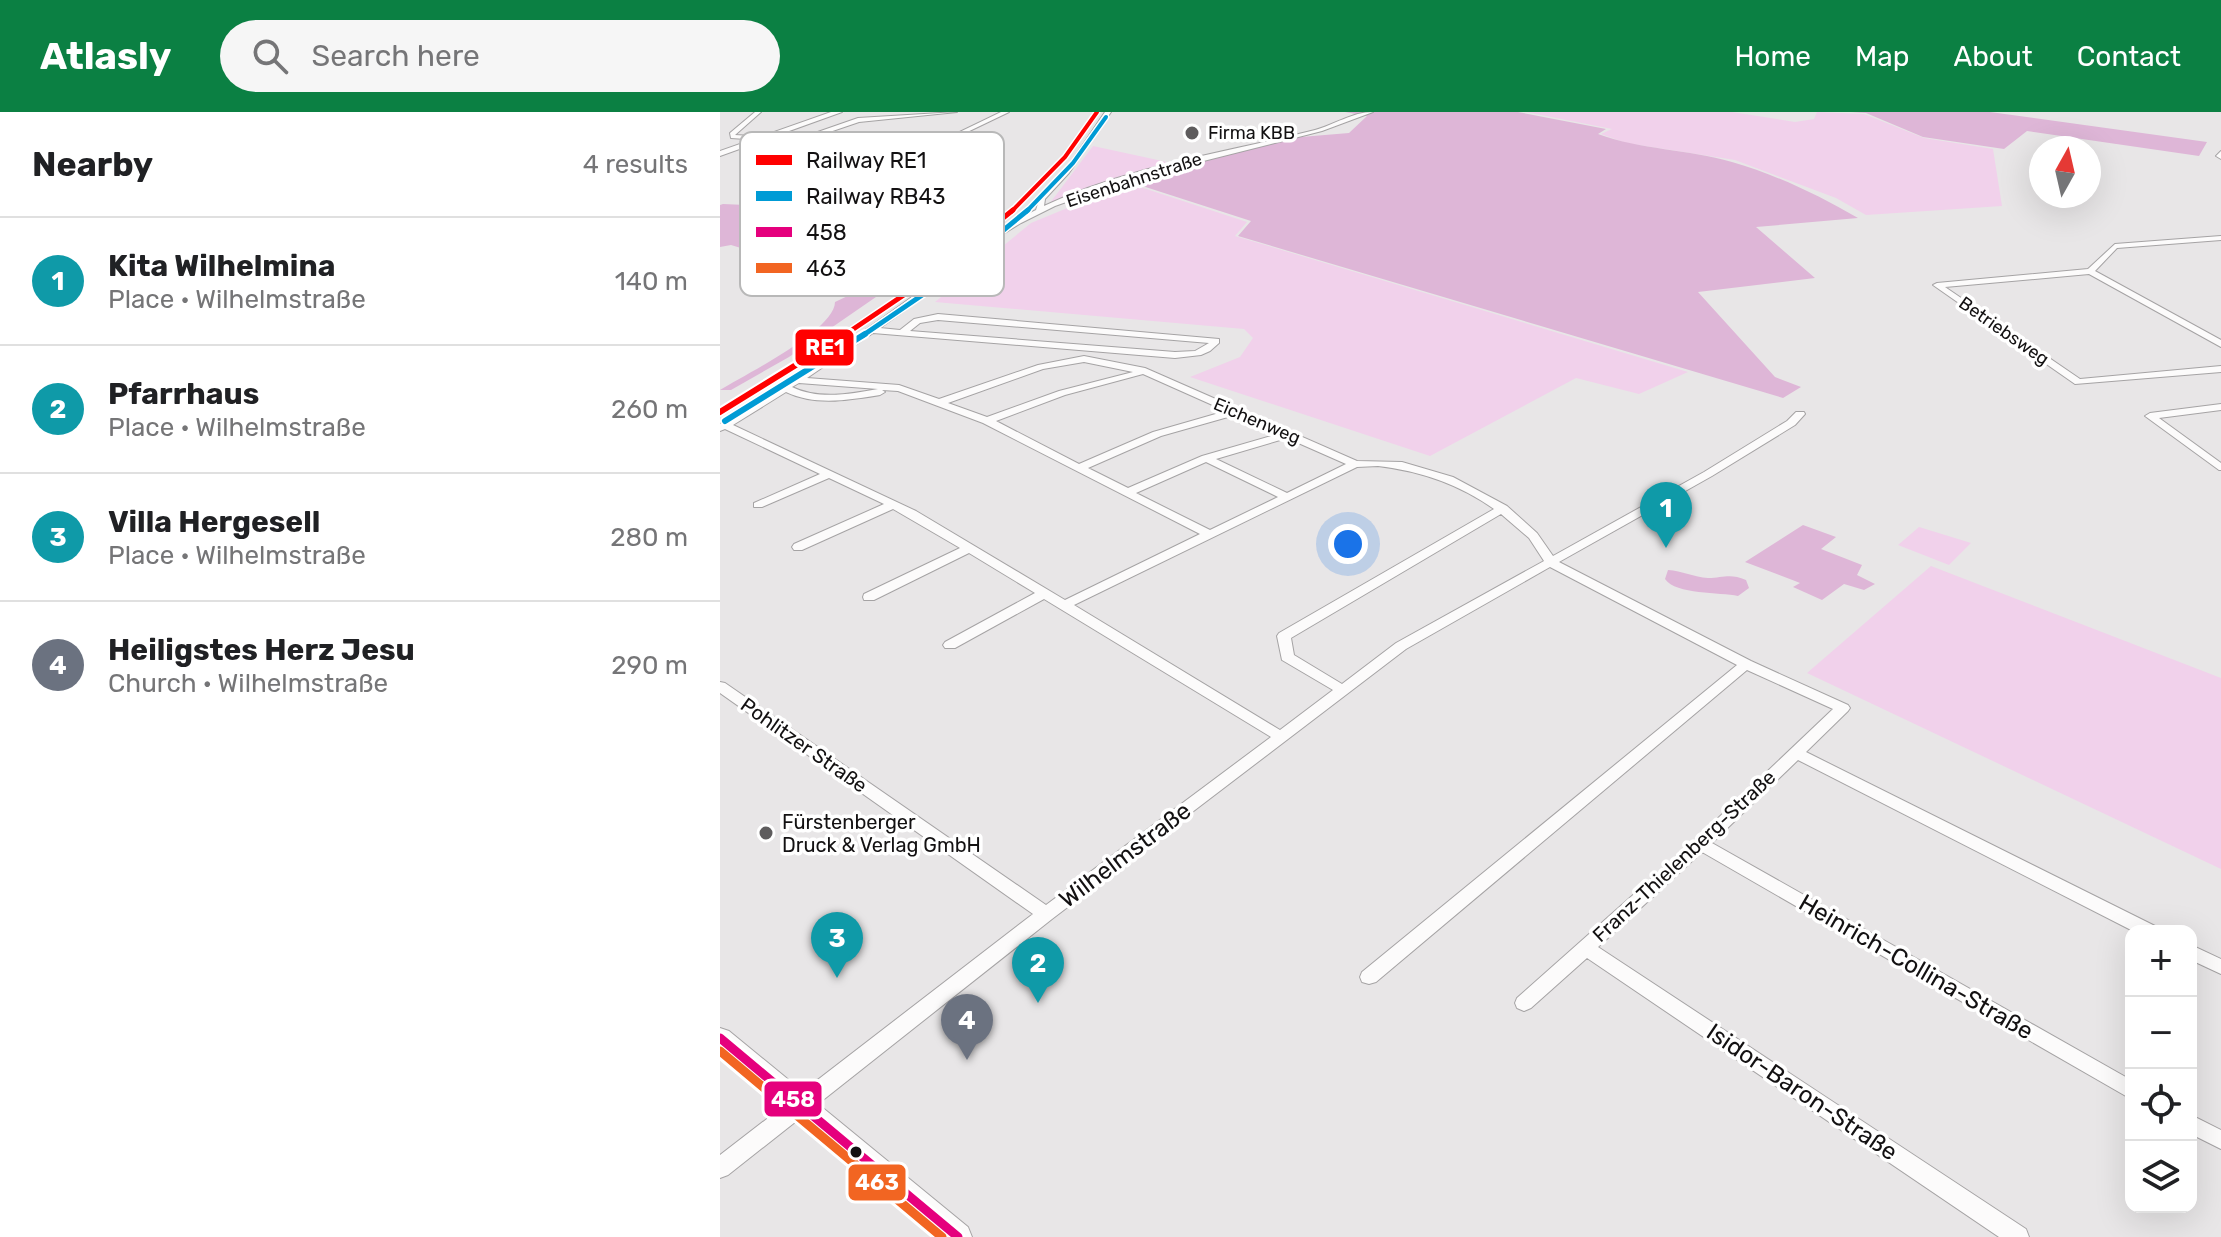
<!DOCTYPE html>
<html lang="en">
<head>
<meta charset="utf-8">
<style>
  body { margin:0; font-family:Rubik,sans-serif; background:#f6f6f6; color:#202124 }
  .controls { position:absolute; right:24px; bottom:24px; display:grid; overflow:hidden; border-radius:16px; box-shadow:0 8px 32px #0002 }
  .controls button { width:72px; height:72px; display:grid; place-items:center; padding:0; border:0; border-bottom:2px solid #e0e0e0; background:#fff; color:#202124; font:40px sans-serif }
  .compass { position:absolute; left:1309px; top:24px; width:72px; height:72px; border-radius:50%; background:#fff; box-shadow:0 8px 32px #0002; rotate:8deg }
  .you { position:absolute; left:628px; top:432px; width:28px; height:28px; margin:-20px; border:6px solid #fff; border-radius:50%; background:#1a73e8; box-shadow:0 0 0 12px #1a73e833 }
  .badge { display:grid; place-items:center; width:52px; height:52px; border-radius:50%; background:#0b8043; color:#fff; font-size:26px; font-weight:700 }
  .pin { position:absolute; translate:-50% -66px; filter:drop-shadow(0 2px 4px #0008) }
  .pin::after { content:''; position:absolute; top:42px; width:28px; height:24px; background:inherit; clip-path:polygon(0 0,100% 0,50% 100%) }
  .list { margin:0; padding:0; list-style:none }
  h2 { display:flex; justify-content:space-between; align-items:center; height:104px; margin:0; padding:0 32px; font-size:34px }
  h2 small { font-size:26px; font-weight:400; color:#757577 }
  .list li { display:grid; grid-template-columns:52px 1fr auto; gap:24px; align-items:center; box-sizing:border-box; height:128px; padding:0 32px; border-top:2px solid #e0e0e0 }
  .list b { display:block; font-size:30px; white-space:nowrap }
  .list p { margin:0; font-size:26px; white-space:nowrap; color:#757577 }
  .list em { font-size:26px; font-style:normal; color:#757577 }
  .icon { flex:none; width:44px; height:44px; fill:none; stroke:currentColor; stroke-width:2; stroke-linecap:round; stroke-linejoin:round }
  .map { position:relative; flex:none; width:1501px; height:1125px; overflow:hidden }
  header { display:flex; align-items:center; gap:48px; box-sizing:border-box; height:112px; padding:0 40px; background:#0b8043; color:#fff }
  header strong { font-size:38px }
  nav { display:flex; gap:44px; margin-inline-start:auto; font-size:28px }
  .search { width:560px; height:72px; background:#f6f6f6; display:flex; align-items:center; gap:20px; box-sizing:border-box; padding:0 28px; border-radius:44px; color:#757577; font-size:30px }
  main { display:flex }
  aside { flex:1; background:#fff }
  .map>svg:first-child { display:block }
  .green { fill:#f1d1eb }
  .forest { fill:#deb6d7 }
  .lines { fill:none; stroke-linecap:round; stroke-linejoin:round }
  .minor-casing { stroke:#a5a3a4; stroke-width:2 }
  .tertiary-casing { stroke:#a5a3a4; stroke-width:2 }
  .secondary-casing { stroke:#a5a3a4; stroke-width:2 }
  .minor { fill:#fcfbfb; fill-rule:evenodd }
  .tertiary { fill:#fcfbfb; fill-rule:evenodd }
  .secondary { fill:#fcfbfb; fill-rule:evenodd }
  .bus-1-casing { stroke:#fff; stroke-width:15 }
  .bus-2-casing { stroke:#fff; stroke-width:15 }
  .bus-1 { stroke:#e5007d; stroke-width:9 }
  .bus-2 { stroke:#f26522; stroke-width:9 }
  .rail-1-far2-casing { stroke:#fff; stroke-width:7 }
  .rail-1-far1-casing { stroke:#fff; stroke-width:8 }
  .rail-1-casing { stroke:#fff; stroke-width:10 }
  .rail-2-far2-casing { stroke:#fff; stroke-width:7 }
  .rail-2-far1-casing { stroke:#fff; stroke-width:8 }
  .rail-2-casing { stroke:#fff; stroke-width:10 }
  .rail-1-far2 { stroke:#f00; stroke-width:4 }
  .rail-1-far1 { stroke:#f00; stroke-width:5 }
  .rail-1 { stroke:#f00; stroke-width:6 }
  .rail-2-far2 { stroke:#009bd5; stroke-width:4 }
  .rail-2-far1 { stroke:#009bd5; stroke-width:5 }
  .rail-2 { stroke:#009bd5; stroke-width:6 }
  .poi-dot { fill:#5e5c5d; stroke:#fff; stroke-width:3 }
  .bus-dot { fill:#131112; stroke:#fff; stroke-width:3 }
  .labels { text-anchor:middle; stroke-width:7; stroke-linejoin:round; paint-order:stroke }
  .far-poi-label { font-size:18px; fill:#131112; stroke:#fff; text-anchor:start }
  .far-street-label { font-size:18px; fill:#131112; stroke:#fff }
  .street-label { font-size:20px; fill:#131112; stroke:#fff }
  .poi-label { font-size:20px; fill:#131112; stroke:#fff; text-anchor:start }
  .near-street-label { font-size:24px; fill:#131112; stroke:#fff }
  .key { fill:#fff; stroke:#b8b8b8; stroke-width:2 }
  .key-label { font-size:22px; fill:#131112 }
  .line-badge { stroke:#fff; stroke-width:3 }
  .badge-label { font-size:22px; text-anchor:middle; font-weight:bold; fill:#fff }
</style>
</head>
<body>
<header>
<strong>Atlasly</strong>
<div class="search"><svg class="icon" aria-label="search" viewBox="0 0 24 24"><circle cx="10" cy="10" r="6"/><path d="M15 15l6 6"/></svg>Search here</div>
<nav><a>Home</a><a>Map</a><a>About</a><a>Contact</a></nav>
</header>
<main>
<aside>
<h2>Nearby<small>4 results</small></h2>
<ul class="list">
<li><span class="badge" style="background:#0f9aa8">1</span><div><b>Kita Wilhelmina</b><p>Place · Wilhelmstraße</p></div><em>140 m</em></li>
<li><span class="badge" style="background:#0f9aa8">2</span><div><b>Pfarrhaus</b><p>Place · Wilhelmstraße</p></div><em>260 m</em></li>
<li><span class="badge" style="background:#0f9aa8">3</span><div><b>Villa Hergesell</b><p>Place · Wilhelmstraße</p></div><em>280 m</em></li>
<li><span class="badge" style="background:#6b7280">4</span><div><b>Heiligstes Herz Jesu</b><p>Church · Wilhelmstraße</p></div><em>290 m</em></li>
</ul>
</aside>
<div class="map">
<svg width="1501" height="1125" viewBox="0 0 1501 1125">
  <rect width="100%" height="100%" fill="#e8e6e7"/>
  <path class="green" d="M806 0H1012L1075 10 1094 7 1097 0 1144 2 1204 26 1273 37 1282 94 1146 103 1116 86 1015 48 906 31 881 22 892 17Z
    M373 34 447 50 330 91Z
    M408 71 527 110 515 124 968 260 919 282 856 266 710 344 470 265 520 245 533 226 524 217 215 190 311 111Z
    M1199 415 1251 431 1229 453 1178 433Z
    M1211 454 1501 566V757L1087 561Z"/>
  <path class="forest" d="M625 0H798L886 17 878 22C921 38 968 37 1012 50 1057 63 1098 83 1138 106L1036 115 1095 166 978 180 1055 265 1081 275 1063 286 518 124 531 109 410 70 487 46 581 25 629 21 647 4Z
    M1131 0H1270L1487 30 1479 44 1307 19 1284 37 1203 25 1146 1Z
    M3 92 26 93V102L32 108 83 111 72 118 81 140 175 145 190 136H227L69 245 11 278H0C26 262 115 218 115 190L136 180 142 172 118 166 114 155 77 153 11 133 0 135V93Z
    M1083 413 1116 425 1101 437 1142 453 1137 463 1155 472 1144 478 1124 472 1102 488 1073 475 1080 471 1075 469 1025 450Z
    M948 458C962 459 974 465 988 466 1003 466 1010 461 1026 468L1029 476 1018 484C1000 480 956 483 945 467Z"/>
  <g class="lines">
    <defs>
      <path id="minor" d="M35 0H41L15 23 68 26 92 22 138 6 237 0 139 10 95 25 68 30 11 26 10 21Z
        M281 0H289L137 73 132 72Z
        M385 0H391L349 61 325 87 324 94C409 54 504 41 595 18 614 13 632 0 653 0L602 19 408 68 335 94 301 111 275 127 217 175 160 216 180 218 194 207 218 202 499 227V231L490 239 481 243 455 246 153 221 87 266 179 273 219 287 318 253 364 244 425 256 637 349 682 350 733 365 787 394 817 421 833 444 984 360 1067 309 1076 300H1084L1085 302 1075 313 992 364 839 450 1031 549 1128 593 1130 596 1128 599 1086 640 1435 814 1438 819H1413L1078 648 992 731 1411 968V987L982 740 878 835 1306 1117 1309 1125H1279L867 846 811 896 804 899 797 896 795 891 797 886 975 728 1113 597 1027 558 656 870 649 872 642 870 640 865 642 860 1017 553 830 455 686 537 332 807 8 1063 0 1066V1043L313 802 0 581V570L5 571 326 793 551 625 324 487 235 536H225L223 533 225 530 315 481 249 441 154 488H144L143 485 144 482 240 436 173 397 82 438H74L72 435 74 432 164 392 109 366 42 395H34V391L100 362 5 317 0 319V312C69 270 135 227 200 179 239 151 272 118 316 98L320 85 345 59ZM218 208 489 231 475 239 455 240 190 219 200 211ZM364 250 413 260 339 279 267 305 228 291 323 257ZM423 262 506 299 433 320 359 352 276 309 345 283ZM79 271 158 277C131 282 98 288 72 275ZM162 278 178 279 263 311 480 422 345 488 196 399 13 313 66 280C95 294 129 288 160 283L165 280ZM515 303 558 322 482 344 408 376 368 356 441 324ZM567 326 626 352 567 381 496 347ZM486 350 558 385 490 418 416 381ZM658 354C700 359 739 372 774 397L559 521 557 524 562 548 613 578 560 618 354 493 637 355ZM781 402 809 426 824 449 676 531 622 572 574 543 571 526Z
        M1501 124V128L1397 136 1375 159 1501 228V235L1369 162 1225 175 1360 267 1501 254V260L1355 272 1213 173 1217 171 1368 157 1395 132Z
        M1501 292V298L1439 306 1501 351V358H1499L1425 304 1430 301Z
        M1471 833 1501 847V862L1471 848Z
        M1471 1003 1501 1018V1037L1471 1022Z"/>
      <path id="tertiary" d="M111 0H122L0 44V39Z
        M0 916 9 919 248 1115 252 1125H216L0 941Z"/>
      <path id="secondary" d="M1501 39V47L1496 44Z"/>
    </defs>
    <use href="#minor" class="minor-casing"/>
    <use href="#tertiary" class="tertiary-casing"/>
    <use href="#secondary" class="secondary-casing"/>
    <use href="#minor" class="minor"/>
    <use href="#tertiary" class="tertiary"/>
    <use href="#secondary" class="secondary"/>
    <defs>
      <path id="bus-1" d="M0 926 238 1125"/>
      <path id="bus-2" d="M0 939 222 1125"/>
    </defs>
    <use href="#bus-1" class="bus-1-casing"/>
    <use href="#bus-2" class="bus-2-casing"/>
    <use href="#bus-1" class="bus-1"/>
    <use href="#bus-2" class="bus-2"/>
    <defs>
      <path id="rail-1-far2" d="M291 100 345 45 377 0"/>
      <path id="rail-1-far1" d="M123 224 206 168 293 98"/>
      <path id="rail-1" d="M0 300 126 222"/>
      <path id="rail-2-far2" d="M306 100 353 51 386 5"/>
      <path id="rail-2-far1" d="M142 224 214 175 308 98"/>
      <path id="rail-2" d="M5 309 145 222"/>
    </defs>
    <use href="#rail-1-far2" class="rail-1-far2-casing"/>
    <use href="#rail-1-far1" class="rail-1-far1-casing"/>
    <use href="#rail-1" class="rail-1-casing"/>
    <use href="#rail-2-far2" class="rail-2-far2-casing"/>
    <use href="#rail-2-far1" class="rail-2-far1-casing"/>
    <use href="#rail-2" class="rail-2-casing"/>
    <use href="#rail-1-far2" class="rail-1-far2"/>
    <use href="#rail-1-far1" class="rail-1-far1"/>
    <use href="#rail-1" class="rail-1"/>
    <use href="#rail-2-far2" class="rail-2-far2"/>
    <use href="#rail-2-far1" class="rail-2-far1"/>
    <use href="#rail-2" class="rail-2"/>
  </g>
  <g class="poi-dot">
    <circle cx="472" cy="21" r="8"/>
    <circle cx="46" cy="721" r="8"/>
  </g>
  <circle class="bus-dot" cx="136" cy="1040" r="7"/>
  <g class="labels">
    <g class="far-poi-label">
      <text x="488" y="27">Firma KBB</text>
    </g>
    <g class="far-street-label">
      <text transform="translate(414 68) rotate(-18)" y="6">Eisenbahnstraße</text>
      <text transform="translate(1284 219) rotate(35)" y="6">Betriebsweg</text>
      <text transform="translate(537 309) rotate(23)" y="6">Eichenweg</text>
    </g>
    <g class="street-label">
      <text transform="translate(84 633) rotate(35)" y="7">Pohlitzer Straße</text>
      <text transform="translate(964 744) rotate(-43)" y="7">Franz-Thielenberg-Straße</text>
    </g>
    <g class="poi-label">
      <text x="62" y="717">Fürstenberger<tspan x="62" dy="23">Druck &amp; Verlag GmbH</tspan></text>
    </g>
    <g class="near-street-label">
      <text transform="translate(405 743) rotate(-37)" y="8">Wilhelmstraße</text>
      <text transform="translate(1196 855) rotate(30)" y="8">Heinrich-Collina-Straße</text>
      <text transform="translate(1082 980) rotate(34)" y="8">Isidor-Baron-Straße</text>
    </g>
  </g>
  <rect x="20" y="20" width="264" height="164" rx="12" class="key"/>
  <rect x="36" y="43" width="36" height="10" fill="#f00"/>
  <rect x="36" y="79" width="36" height="10" fill="#009bd5"/>
  <rect x="36" y="115" width="36" height="10" fill="#e5007d"/>
  <rect x="36" y="151" width="36" height="10" fill="#f26522"/>
  <g class="key-label">
    <text x="86" y="56">Railway RE1</text>
    <text x="86" y="92">Railway RB43</text>
    <text x="86" y="128">458</text>
    <text x="86" y="164">463</text>
  </g>
  <g class="line-badge">
    <rect x="74" y="216" width="61" height="39" rx="8" fill="#f00"/>
    <rect x="43" y="968" width="60" height="38" rx="8" fill="#e5007d"/>
    <rect x="127" y="1051" width="60" height="39" rx="8" fill="#f26522"/>
  </g>
  <g class="badge-label">
    <text x="105" y="243">RE1</text>
    <text x="73" y="995">458</text>
    <text x="157" y="1078">463</text>
  </g>
</svg>
<div class="controls">
<button>+</button>
<button>−</button>
<button><svg class="icon" aria-label="locate" viewBox="0 0 24 24"><circle cx="12" cy="12" r="6"/><path d="M12 2v4M12 18v4M2 12h4M18 12h4"/></svg></button>
<button><svg class="icon" aria-label="layers" viewBox="0 0 24 24"><path d="M12 4l9 5-9 5-9-5zM3 14l9 5 9-5"/></svg></button>
</div>
<svg class="compass" viewBox="-18 -18 36 36"><path d="M0-13l5 13h-10z" fill="#e53935"/><path d="M0 13l5-13h-10z" fill="#757577"/></svg>
<div class="you"></div>
<div class="pin badge" style="left:946px;top:436px;background:#0f9aa8">1</div>
<div class="pin badge" style="left:318px;top:891px;background:#0f9aa8">2</div>
<div class="pin badge" style="left:117px;top:866px;background:#0f9aa8">3</div>
<div class="pin badge" style="left:247px;top:948px;background:#6b7280">4</div>
</div>
</main>
</body>
</html>
